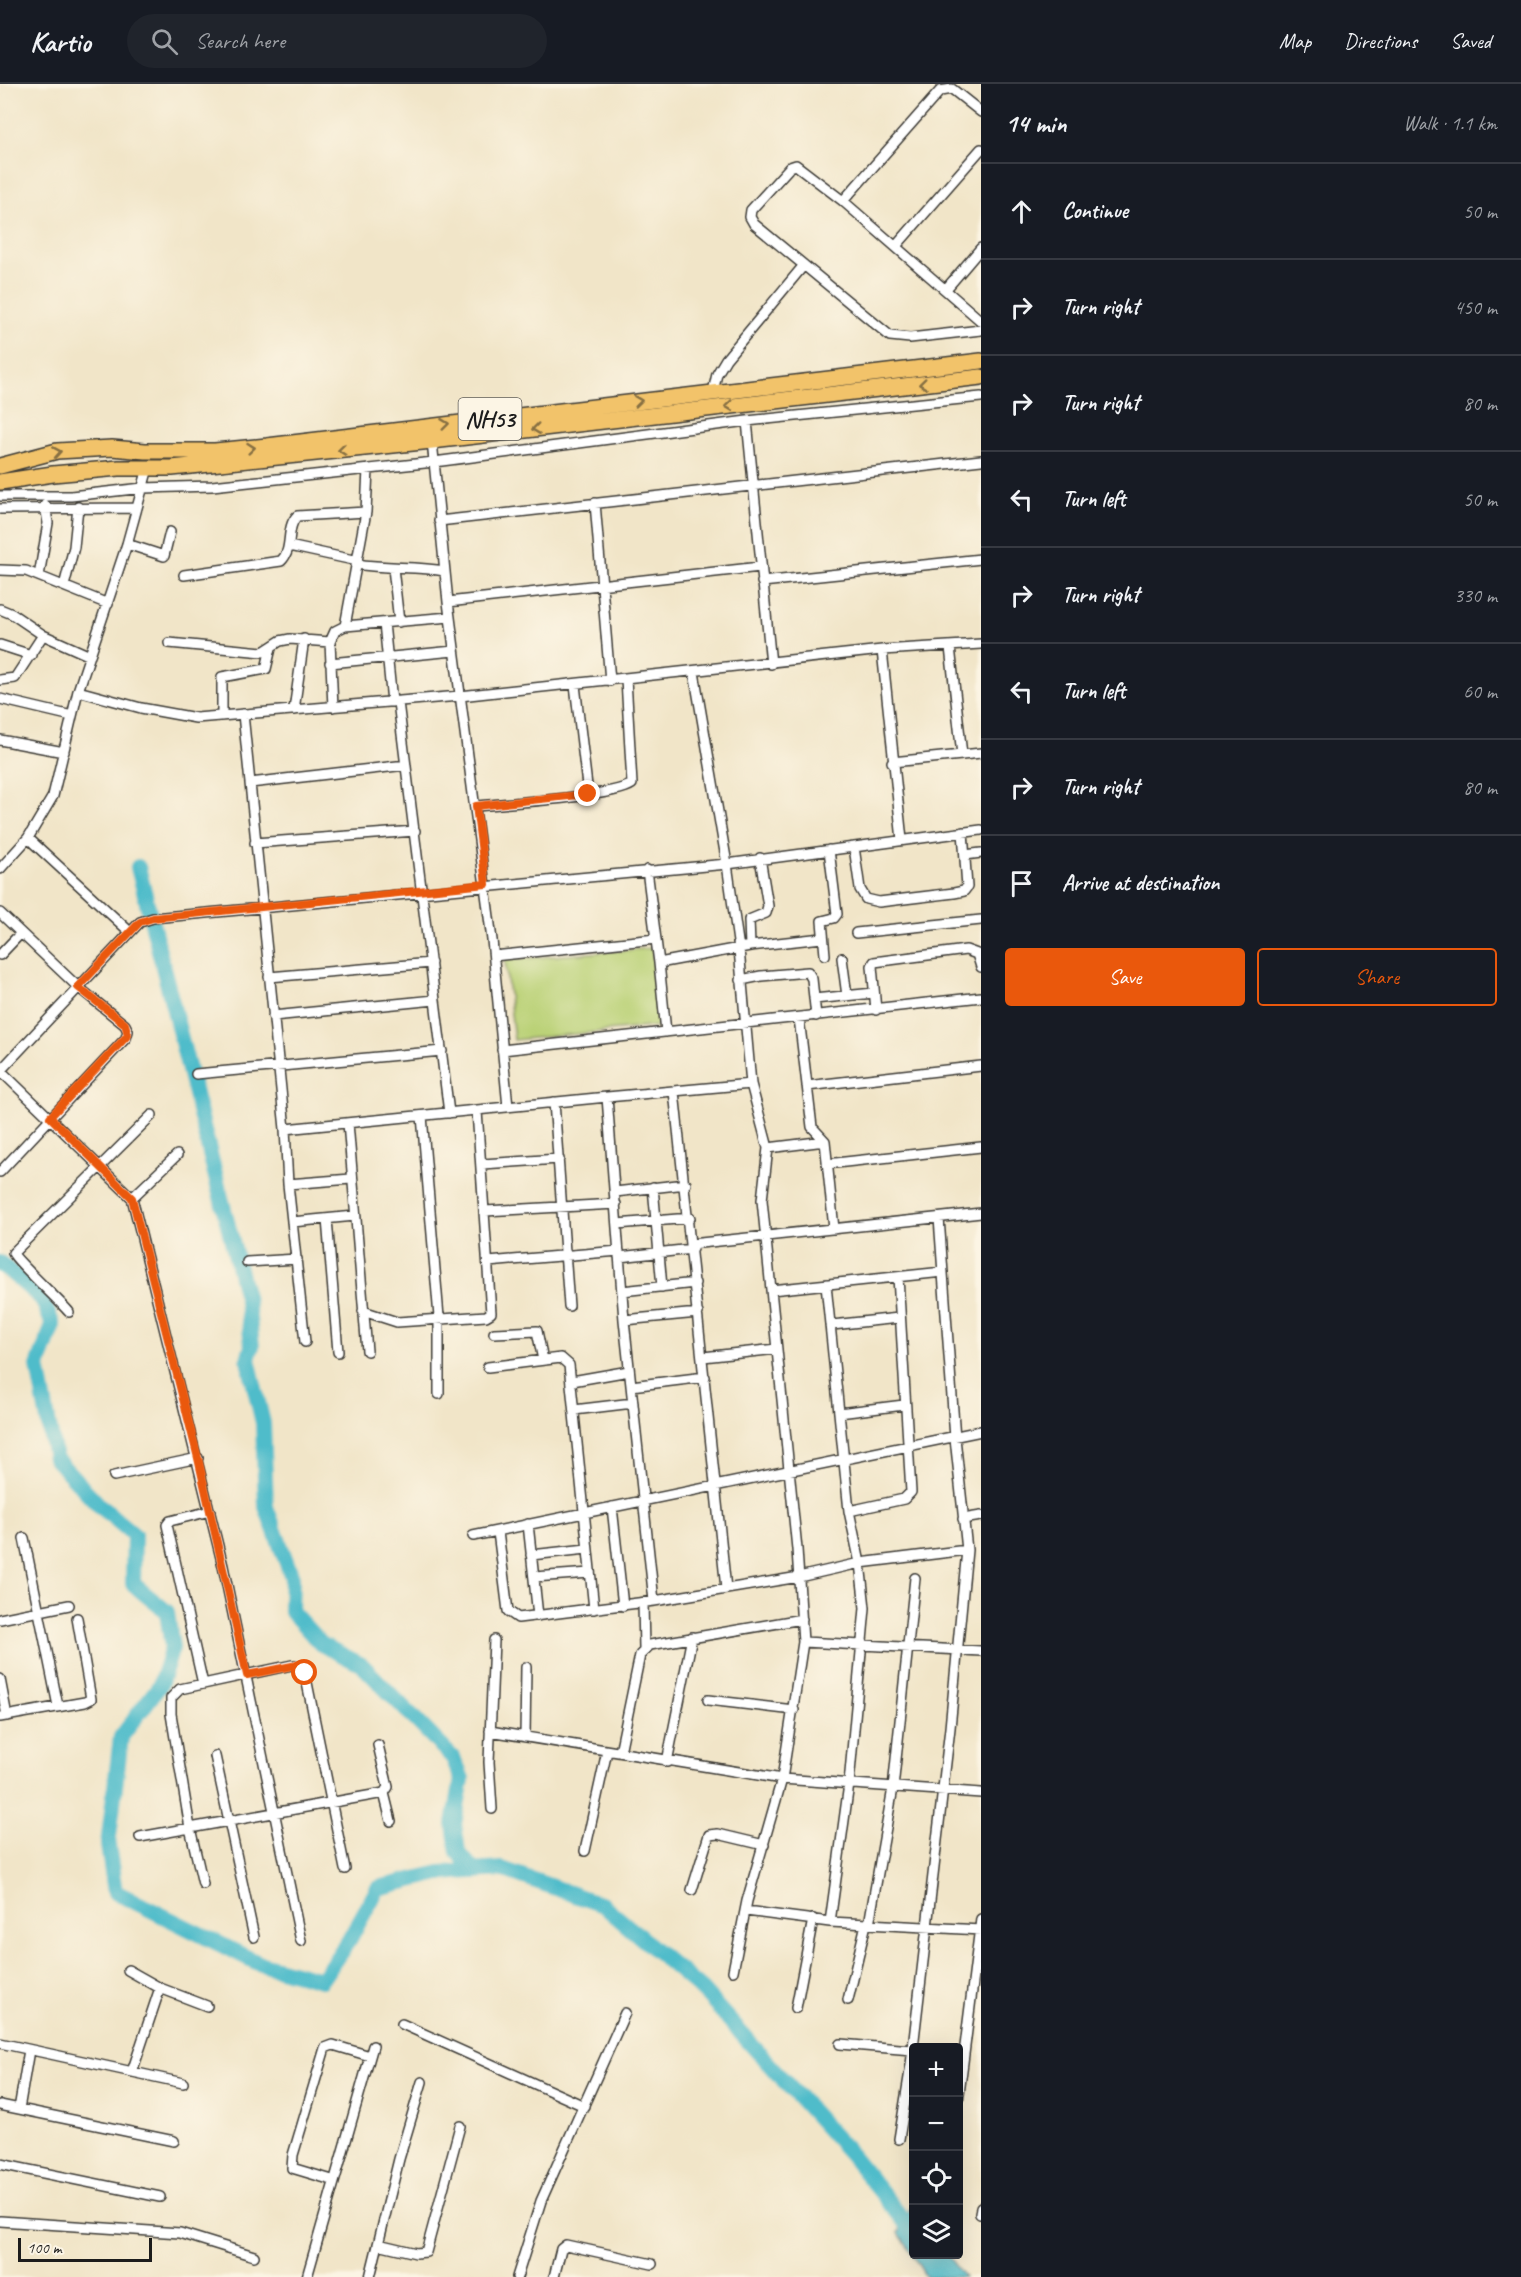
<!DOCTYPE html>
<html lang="en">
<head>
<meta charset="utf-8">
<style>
  body { margin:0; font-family:Caveat,sans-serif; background:#20242c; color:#f1f3f6 }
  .controls { position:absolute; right:18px; bottom:18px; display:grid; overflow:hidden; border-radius:6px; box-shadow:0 6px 24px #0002 }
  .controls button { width:54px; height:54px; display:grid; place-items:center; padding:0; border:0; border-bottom:2px solid #363941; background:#171b24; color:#f1f3f6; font:30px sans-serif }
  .scale { position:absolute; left:18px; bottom:15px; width:134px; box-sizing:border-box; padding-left:6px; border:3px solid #1c1c1c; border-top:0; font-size:16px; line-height:21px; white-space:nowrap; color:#1c1c1c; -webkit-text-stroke:4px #fcf5e5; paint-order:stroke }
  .stop { position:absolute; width:18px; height:18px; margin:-14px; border:4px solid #ea580c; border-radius:50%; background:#fff }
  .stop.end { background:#ea580c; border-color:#fff; box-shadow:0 2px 6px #0008 }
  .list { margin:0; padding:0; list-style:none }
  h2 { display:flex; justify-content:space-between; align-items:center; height:78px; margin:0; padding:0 24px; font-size:26px }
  h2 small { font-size:20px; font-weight:400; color:#9ea1a6 }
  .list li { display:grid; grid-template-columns:39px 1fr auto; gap:18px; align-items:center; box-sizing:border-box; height:96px; padding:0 24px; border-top:2px solid #363941 }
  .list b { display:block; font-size:22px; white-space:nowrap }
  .list em { font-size:20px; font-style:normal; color:#9ea1a6 }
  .actions { display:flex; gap:12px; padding:18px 24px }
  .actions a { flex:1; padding:14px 0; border:2px solid #ea580c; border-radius:6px; text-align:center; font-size:21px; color:#ea580c }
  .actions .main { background:#ea580c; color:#fff }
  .icon { flex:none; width:33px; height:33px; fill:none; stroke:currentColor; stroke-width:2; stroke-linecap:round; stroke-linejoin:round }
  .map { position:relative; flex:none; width:981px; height:2193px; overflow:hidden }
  header { display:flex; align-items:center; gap:36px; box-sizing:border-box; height:84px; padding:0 30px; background:#171b24; border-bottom:2px solid #363941 }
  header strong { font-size:28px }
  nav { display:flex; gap:33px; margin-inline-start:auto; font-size:21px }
  .search { width:420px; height:54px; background:#20242c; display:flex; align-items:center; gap:15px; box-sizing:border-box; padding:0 21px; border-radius:33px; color:#9ea1a6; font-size:22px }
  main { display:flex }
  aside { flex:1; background:#171b24 }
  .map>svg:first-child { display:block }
  .green { fill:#bad176; stroke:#6b7649; stroke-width:1.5 }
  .water { fill:#4fbcca; stroke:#366c73; stroke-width:1.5 }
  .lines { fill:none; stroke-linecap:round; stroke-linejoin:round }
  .river { stroke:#4fbcca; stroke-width:16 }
  .minor-casing { stroke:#3c3a36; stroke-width:12 }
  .trunk-casing { stroke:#3c3a36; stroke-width:18 }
  .minor { stroke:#fff; stroke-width:9 }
  .trunk { stroke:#f2c36a; stroke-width:15 }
  .oneway { stroke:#877043 }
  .route { stroke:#ea580c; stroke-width:8 }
  .labels { text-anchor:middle; stroke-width:6; stroke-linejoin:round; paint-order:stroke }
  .shield { fill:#fcf5e5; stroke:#5f5d58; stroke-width:1.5 }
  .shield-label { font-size:24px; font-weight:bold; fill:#1c1c1c }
</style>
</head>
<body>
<header>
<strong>Kartio</strong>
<div class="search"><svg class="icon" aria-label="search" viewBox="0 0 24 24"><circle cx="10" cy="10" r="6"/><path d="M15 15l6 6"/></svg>Search here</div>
<nav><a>Map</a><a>Directions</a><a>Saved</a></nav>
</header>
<main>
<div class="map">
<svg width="981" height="2193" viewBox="0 0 981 2193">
  <rect width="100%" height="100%" fill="#fcf5e5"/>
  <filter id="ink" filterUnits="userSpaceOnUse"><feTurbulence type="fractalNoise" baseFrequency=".0167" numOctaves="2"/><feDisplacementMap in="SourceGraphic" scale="12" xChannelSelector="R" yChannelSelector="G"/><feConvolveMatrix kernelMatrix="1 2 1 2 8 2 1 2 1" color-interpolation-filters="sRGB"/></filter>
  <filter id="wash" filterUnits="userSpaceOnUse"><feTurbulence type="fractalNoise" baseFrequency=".008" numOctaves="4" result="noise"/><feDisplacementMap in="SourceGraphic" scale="24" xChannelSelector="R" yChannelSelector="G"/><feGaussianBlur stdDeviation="1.35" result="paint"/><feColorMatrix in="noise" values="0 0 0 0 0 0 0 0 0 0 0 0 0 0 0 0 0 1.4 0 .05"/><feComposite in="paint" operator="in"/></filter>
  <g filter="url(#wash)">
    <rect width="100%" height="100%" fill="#f1e5c8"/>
    <path class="green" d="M652 864 659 942 514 956 505 876Z"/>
    <path class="water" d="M910 2124 913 2129 914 2170 947 2171 964 2193H926L899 2149Z"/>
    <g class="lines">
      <path class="river" d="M138 783 247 1217 252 1262 248 1275 263 1339 266 1423 292 1493 291 1527 321 1560 362 1581 453 1674 462 1695 454 1740 458 1768 474 1787
        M0 1179 42 1215 53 1241 38 1282 55 1374 99 1421 134 1451 133 1500 167 1528 172 1564 160 1601 121 1653 108 1761 115 1808 258 1879 321 1896 349 1856 378 1804 440 1789 502 1785 603 1821 702 1906 851 2071 914 2149"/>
    </g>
  </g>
  <g filter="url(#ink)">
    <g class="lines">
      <defs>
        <path id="minor" d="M843 117 940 7 952 5 981 28
          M896 162 981 65
          M946 205 981 164
          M981 237 843 117 796 81 790 83 751 126 750 133 754 140 890 252 910 254 981 246
          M713 308 717 290 726 275 804 181
          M747 337 771 580
          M432 357 448 518 492 856 508 1023
          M0 412H71L143 404 212 402 434 378 747 337 981 313
          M595 419 610 597
          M0 425 137 424
          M439 437 981 376
          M127 460 164 472 170 448
          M289 462 358 477
          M357 480C387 485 415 482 445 487
          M393 484 399 538
          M0 486 26 487 108 520
          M184 491 281 477C294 465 285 444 297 432L366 428
          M39 492 48 439 45 421
          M762 498 981 475
          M64 502 74 463 78 423
          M448 518 760 483
          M0 525 12 530 43 551 90 572
          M384 539 392 618
          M345 542 450 533
          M169 559 263 568 280 557 290 555 330 558
          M0 561 31 571
          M882 566 902 756
          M330 579 454 567
          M694 588 727 780 739 865 751 1000 768 1064 762 1116 797 1465 803 1558
          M0 596 15 594 43 551
          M575 601 588 710
          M78 607 141 624 196 634 460 612 882 566 981 560
          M0 615 72 632
          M398 618 449 1029
          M333 623 330 558 335 547 345 542 366 428 368 385
          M294 626 304 555
          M243 630 285 1045 607 1013
          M222 632V593L266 585 271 564
          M0 656 64 668
          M962 671 981 669
          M892 678 962 671 950 563
          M250 699 406 681
          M476 722C505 719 613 713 632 700L626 595
          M28 754 130 848
          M255 759 415 747
          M854 763 860 805 866 815 879 818 954 809 964 807 967 803 963 748
          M965 771 981 769
          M0 785 28 754 53 712 78 607 127 460 148 384
          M647 786 659 879 750 862 822 854
          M0 829 78 903 125 941 128 947 126 954 0 1088
          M856 849 981 836
          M750 862 749 836 766 829 768 822 760 774
          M0 871 21 849
          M825 871 822 837 834 834 837 830 829 766
          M494 872 656 855
          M842 874 847 912
          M659 879 666 948
          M269 893 431 879
          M741 896 761 892 808 888 812 895 816 932
          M814 915 874 909
          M876 926 872 882 874 878 966 866 977 870 981 883
          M273 932 435 916
          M799 934 812 1043 825 1057
          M502 966 981 913
          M0 987 140 838 153 834 727 780 981 746
          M1 987 132 1114 223 1482 301 1857
          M196 990 442 967
          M807 1002 981 982
          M674 1007 726 1505
          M554 1018 569 1222
          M422 1032 439 1233V1310
          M348 1039 367 1267
          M285 1045 288 1100 305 1258
          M768 1064 825 1057 834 1145
          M482 1080 559 1075
          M827 1080 981 1063
          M288 1100 351 1095
          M653 1103 662 1203
          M615 1108 686 1100
          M132 1114 177 1071
          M485 1127 616 1120
          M327 1135 338 1268
          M292 1138 355 1132
          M617 1140 690 1134
          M691 1160 981 1129
          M619 1173 692 1165
          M247 1178 297 1175
          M488 1178 619 1167
          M826 1201 849 1427 860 1479 865 1524 849 1700 830 1838
          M771 1206 943 1188
          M622 1207 695 1199
          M363 1227 397 1238 486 1232 491 1229 477 1027
          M69 1228C60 1217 15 1176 13 1169L152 1031
          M624 1236 698 1229
          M832 1241 899 1234
          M494 1249 537 1247 543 1276
          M703 1273 777 1265
          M488 1283 561 1274 569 1281 594 1525
          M572 1297 629 1287
          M631 1302 705 1293
          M574 1326 633 1319
          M839 1329 904 1321
          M114 1392 198 1374
          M612 1423 623 1522
          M849 1427 904 1415 911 1408 898 1193
          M963 1435 981 1432
          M528 1440 538 1532
          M498 1448 508 1527 518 1534 654 1517 799 1493 860 1479 967 1466
          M473 1452 981 1347
          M24 1454 58 1622
          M531 1471 587 1465
          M534 1493 590 1489
          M654 1517 624 1236 607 1013 751 1000
          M643 1519 644 1565
          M0 1535 69 1521
          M0 1595 7 1632
          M203 1600 167 1441 170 1437 210 1427
          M708 1616 794 1626
          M0 1633 85 1618 91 1615 77 1534
          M490 1647 782 1695 981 1709
          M525 1653 526 1583
          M378 1661 388 1703 384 1709
          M620 1668 640 1571 650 1561 802 1535
          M215 1672 254 1853
          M667 1678 692 1553
          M492 1725 489 1678 494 1556
          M140 1753 384 1709 391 1737
          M585 1767 607 1667
          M203 1800 190 1744 171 1630V1614L180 1605 292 1581 300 1582 305 1589 345 1785
          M692 1806 709 1751 718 1750 764 1761
          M746 1827 830 1838 981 1846
          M869 1840 893 1704 915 1494
          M128 1886 160 1904 207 1922
          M733 1887 747 1817 782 1695 803 1558 981 1567
          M848 1916 866 1840
          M796 1924 813 1835
          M402 1940 584 2022
          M0 1959 183 1999
          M840 1960 912 1966
          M132 1988 160 1904
          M958 2018 981 1835
          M0 2021 174 2057
          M19 2025 29 1966
          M899 2055 911 1981 950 1644 967 1466 955 1354 939 1134
          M0 2080 160 2113
          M332 2096 292 2084 293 2071 325 1964 333 1961 370 1972
          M980 2130 981 2123
          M0 2137 180 2149 254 2172
          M378 2160 416 2169 426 2168 460 2042
          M307 2193 373 1962
          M370 2193 399 2075 422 1998
          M517 2193 541 2117 625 1929
          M554 2193 561 2165 566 2161 652 2180"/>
        <path id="trunk" d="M0 382 57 367 112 364 145 367H215L267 362 981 277
          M0 398 53 390 119 384H172L432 357 981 293"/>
      </defs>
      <use href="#minor" class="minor-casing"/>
      <use href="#trunk" class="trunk-casing"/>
      <use href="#minor" class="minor"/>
      <use href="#trunk" class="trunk"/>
    </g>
    <defs><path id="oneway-chevron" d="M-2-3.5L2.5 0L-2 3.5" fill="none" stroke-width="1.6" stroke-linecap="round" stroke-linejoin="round" transform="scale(1.5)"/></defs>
    <g class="oneway">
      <use href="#oneway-chevron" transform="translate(923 300) rotate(173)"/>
      <use href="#oneway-chevron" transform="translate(638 317) rotate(-7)"/>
      <use href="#oneway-chevron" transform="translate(729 322) rotate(173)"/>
      <use href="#oneway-chevron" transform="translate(445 340) rotate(-7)"/>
      <use href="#oneway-chevron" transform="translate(536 345) rotate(173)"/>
      <use href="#oneway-chevron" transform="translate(251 364) rotate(-6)"/>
      <use href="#oneway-chevron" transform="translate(342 366) rotate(174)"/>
      <use href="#oneway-chevron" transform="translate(57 368) rotate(-10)"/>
    </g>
  </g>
  <g class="lines" filter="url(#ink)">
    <path class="route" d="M305 1589 303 1584 297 1581 247 1591 198 1374 132 1114 50 1033 128 951 125 940 78 903 140 838 153 834 486 800 476 722 588 710"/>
  </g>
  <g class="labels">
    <rect class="shield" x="458.5" y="314" width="63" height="42" rx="4.5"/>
    <g class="shield-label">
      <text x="490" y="343">NH53</text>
    </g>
  </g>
</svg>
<div class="controls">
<button>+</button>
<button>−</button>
<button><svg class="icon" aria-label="locate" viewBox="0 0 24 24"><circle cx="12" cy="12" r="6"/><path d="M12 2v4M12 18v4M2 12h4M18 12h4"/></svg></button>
<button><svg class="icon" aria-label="layers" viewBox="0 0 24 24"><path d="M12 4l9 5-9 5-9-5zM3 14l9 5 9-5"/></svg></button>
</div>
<div class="scale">100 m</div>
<div class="stop" style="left:305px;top:1589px"></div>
<div class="stop end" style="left:588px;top:710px"></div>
</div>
<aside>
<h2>14 min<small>Walk · 1.1 km</small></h2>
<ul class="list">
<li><svg class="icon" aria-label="ahead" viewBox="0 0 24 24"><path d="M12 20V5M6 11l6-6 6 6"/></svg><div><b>Continue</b></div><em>50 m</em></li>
<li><svg class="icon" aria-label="right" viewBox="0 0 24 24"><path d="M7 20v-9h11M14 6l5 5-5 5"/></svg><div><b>Turn right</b></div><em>450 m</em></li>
<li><svg class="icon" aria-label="right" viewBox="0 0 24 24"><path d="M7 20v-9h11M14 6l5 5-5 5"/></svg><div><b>Turn right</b></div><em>80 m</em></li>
<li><svg class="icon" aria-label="left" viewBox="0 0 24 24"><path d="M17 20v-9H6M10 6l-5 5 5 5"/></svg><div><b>Turn left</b></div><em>50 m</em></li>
<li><svg class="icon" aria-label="right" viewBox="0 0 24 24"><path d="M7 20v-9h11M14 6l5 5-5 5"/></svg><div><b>Turn right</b></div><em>330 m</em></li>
<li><svg class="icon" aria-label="left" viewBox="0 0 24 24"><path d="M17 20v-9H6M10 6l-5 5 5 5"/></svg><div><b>Turn left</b></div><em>60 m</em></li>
<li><svg class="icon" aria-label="right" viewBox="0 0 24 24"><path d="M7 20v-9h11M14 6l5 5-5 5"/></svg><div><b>Turn right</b></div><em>80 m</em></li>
<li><svg class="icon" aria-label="arrive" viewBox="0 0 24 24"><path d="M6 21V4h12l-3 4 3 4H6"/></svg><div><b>Arrive at destination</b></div></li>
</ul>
<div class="actions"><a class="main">Save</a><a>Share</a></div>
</aside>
</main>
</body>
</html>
